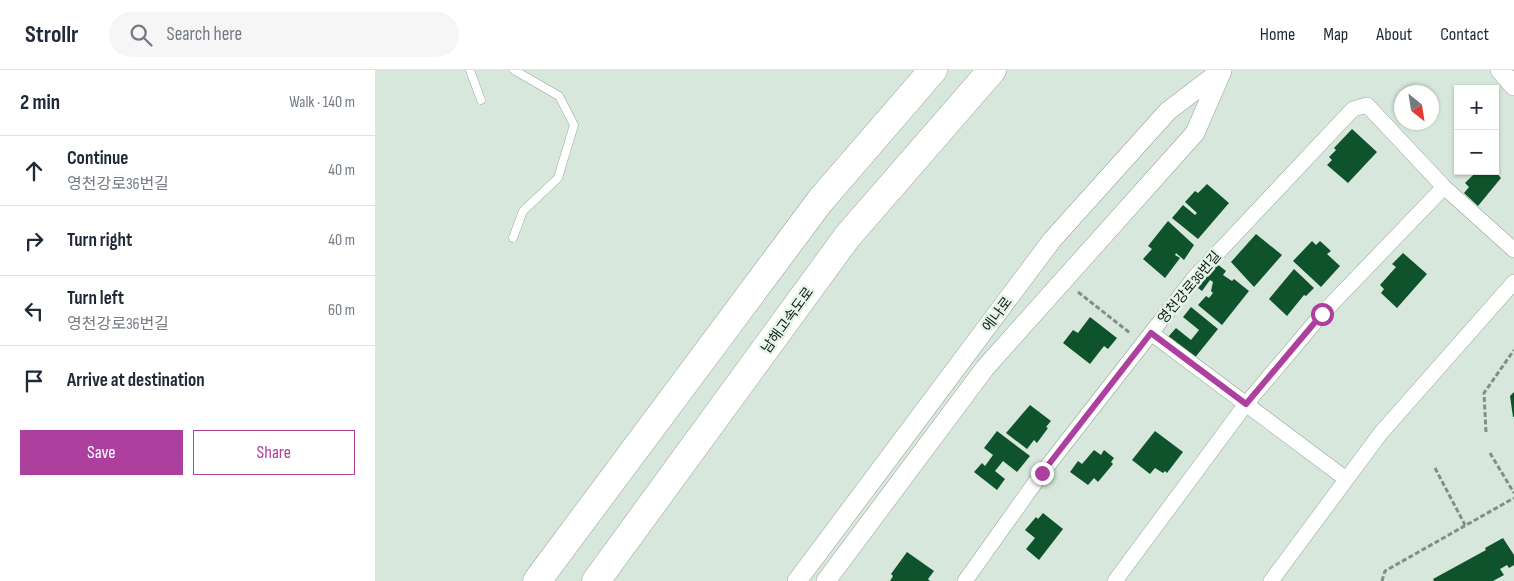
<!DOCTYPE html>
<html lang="en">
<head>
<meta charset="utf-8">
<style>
  body { margin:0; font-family:"Sofia Sans Condensed","Noto Sans KR",sans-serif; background:#f6f6f7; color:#1f2937 }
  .controls { position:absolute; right:15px; top:15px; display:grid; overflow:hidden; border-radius:0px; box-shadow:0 1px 4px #0004 }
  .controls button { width:45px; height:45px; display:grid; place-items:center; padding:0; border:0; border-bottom:1px solid #e0e1e3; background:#fff; color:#1f2937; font:25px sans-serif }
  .compass { position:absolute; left:1019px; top:15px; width:45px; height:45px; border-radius:50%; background:#fff; box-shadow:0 1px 4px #0004; rotate:150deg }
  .stop { position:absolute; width:15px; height:15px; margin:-11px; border:4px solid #ad409f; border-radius:50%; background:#fff }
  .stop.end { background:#ad409f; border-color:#fff; box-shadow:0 1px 5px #0008 }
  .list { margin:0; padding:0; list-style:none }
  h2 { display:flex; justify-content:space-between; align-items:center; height:65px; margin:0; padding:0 20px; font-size:21px }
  h2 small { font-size:16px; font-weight:400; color:#747a83 }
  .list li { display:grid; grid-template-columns:32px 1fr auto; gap:15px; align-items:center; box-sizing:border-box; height:70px; padding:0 20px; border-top:1px solid #e0e1e3 }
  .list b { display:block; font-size:19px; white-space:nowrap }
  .list p { margin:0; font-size:16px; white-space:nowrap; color:#747a83 }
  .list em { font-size:16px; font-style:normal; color:#747a83 }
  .actions { display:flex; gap:10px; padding:15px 20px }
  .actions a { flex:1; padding:11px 0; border:1px solid #ad409f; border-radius:0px; text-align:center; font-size:18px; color:#ad409f }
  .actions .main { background:#ad409f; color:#fff }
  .icon { flex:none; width:28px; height:28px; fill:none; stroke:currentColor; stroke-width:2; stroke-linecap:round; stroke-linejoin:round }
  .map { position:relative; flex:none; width:1139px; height:511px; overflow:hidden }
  header { display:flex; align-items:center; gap:30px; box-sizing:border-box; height:70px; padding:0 25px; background:#fff; border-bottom:1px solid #e0e1e3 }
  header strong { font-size:24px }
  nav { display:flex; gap:28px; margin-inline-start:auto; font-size:18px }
  .search { width:350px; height:45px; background:#f6f6f7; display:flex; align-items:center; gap:12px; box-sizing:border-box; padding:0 18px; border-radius:28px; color:#747a83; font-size:19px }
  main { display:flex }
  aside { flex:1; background:#fff }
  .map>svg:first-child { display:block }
  .building { fill:#0f532c }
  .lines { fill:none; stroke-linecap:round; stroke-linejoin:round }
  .service-casing { stroke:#95a499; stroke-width:9 }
  .minor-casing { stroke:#95a499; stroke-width:16 }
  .tertiary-casing { stroke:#95a499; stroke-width:20 }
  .motorway-casing { stroke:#95a499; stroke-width:29 }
  .path { stroke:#838f86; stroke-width:3; stroke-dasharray:5 2.5; stroke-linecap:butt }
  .service { stroke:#fff; stroke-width:8 }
  .minor { stroke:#fff; stroke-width:15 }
  .tertiary { stroke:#fff; stroke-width:19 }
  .motorway { stroke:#fff; stroke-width:28 }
  .route { stroke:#ad409f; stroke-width:6 }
  .labels { text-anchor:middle; stroke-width:5; stroke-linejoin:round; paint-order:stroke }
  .street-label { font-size:14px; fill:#141915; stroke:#e5f5e8 }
</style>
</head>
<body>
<header>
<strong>Strollr</strong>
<div class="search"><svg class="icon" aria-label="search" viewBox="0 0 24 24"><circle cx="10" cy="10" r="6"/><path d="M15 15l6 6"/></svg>Search here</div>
<nav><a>Home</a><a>Map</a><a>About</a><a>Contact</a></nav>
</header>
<main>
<aside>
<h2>2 min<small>Walk · 140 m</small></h2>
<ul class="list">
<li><svg class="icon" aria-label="ahead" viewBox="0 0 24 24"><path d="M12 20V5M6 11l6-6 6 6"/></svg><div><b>Continue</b><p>영천강로36번길</p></div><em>40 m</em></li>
<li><svg class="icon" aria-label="right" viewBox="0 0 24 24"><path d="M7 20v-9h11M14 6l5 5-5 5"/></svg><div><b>Turn right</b></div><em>40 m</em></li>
<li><svg class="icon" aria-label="left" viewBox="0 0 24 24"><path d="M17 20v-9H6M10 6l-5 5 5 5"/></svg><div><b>Turn left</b><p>영천강로36번길</p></div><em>60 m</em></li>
<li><svg class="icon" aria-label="arrive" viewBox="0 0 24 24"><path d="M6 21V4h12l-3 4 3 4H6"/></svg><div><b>Arrive at destination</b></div></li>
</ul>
<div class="actions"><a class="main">Save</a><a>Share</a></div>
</aside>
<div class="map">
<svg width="1139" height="511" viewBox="0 0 1139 511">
  <rect width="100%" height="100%" fill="#d7e7db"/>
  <path class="building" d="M977 59 1002 82 973 113 952 95 957 90 954 87 961 80 959 78Z
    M1099 101H1120L1126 108 1103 136 1089 123 1094 117 1090 113 1100 103Z
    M832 114 854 133 823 169 797 148 808 135 820 145 822 143 810 132 820 121 823 123Z
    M793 151 819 175 809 190 801 183 800 185 805 188 790 208 768 189 777 179 773 176Z
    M881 164 907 185 879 217 856 192Z
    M937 171 941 175 945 171 956 181 952 184 965 196 946 217 918 191Z
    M1028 183 1052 204 1022 238 1006 223 1009 219 1005 215 1021 197 1017 194Z
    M842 194 851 201 848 205 857 211 859 209 874 221 847 255 823 235 831 226 834 228 838 223 836 221 838 212 835 210 827 221 823 218Z
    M919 199 939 218 931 226 929 225 912 246 894 229Z
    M816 237 843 259 818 290 793 267 801 258 816 270 824 260 808 247Z
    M715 247 742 268 733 279 729 276 715 294 688 273 698 260 703 263Z
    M1139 322V347H1138L1135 326Z
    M655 335 676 351 671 357 673 358 662 373 659 370 652 379 631 363Z
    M622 361 655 386 642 402 628 391 620 401 630 409 622 420 599 402 607 393 610 396 618 385 609 378Z
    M780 361 808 382 792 403 790 401 788 403 780 398 775 404 757 390Z
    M719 380 726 385 729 380 739 388 736 392 738 394 723 412 719 408 713 415 695 402 703 391 707 394Z
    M668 443 688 459 664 490 651 479 660 468 650 460 661 447 663 449Z
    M1128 468 1139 485V495L1134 498 1132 495 1125 499 1129 505 1118 511H1059L1058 509 1111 480 1110 478Z
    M532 482 559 501 553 509 555 511H515L518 506 516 504Z"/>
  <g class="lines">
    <defs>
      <path id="service" d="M95 0 106 30
        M138 168 148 141 183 108 199 55 184 26 139 0"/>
      <path id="minor" d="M776 263 971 409
        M590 511 667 403 819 208 978 39 992 35 1069 117 1139 180
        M740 511 871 334 947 244 1069 117
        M896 511 1005 364 1139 212"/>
      <path id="tertiary" d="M1125 0 1139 16
        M422 511 677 170 793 41 847 0
        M451 511 610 298 820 63 847 1"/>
      <path id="motorway" d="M162 511 445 131 558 0
        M221 511 472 167 617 0"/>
    </defs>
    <use href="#service" class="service-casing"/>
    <use href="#minor" class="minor-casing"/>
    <use href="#tertiary" class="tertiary-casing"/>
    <use href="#motorway" class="motorway-casing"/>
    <path class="path" d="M703 222 755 263
      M1111 362 1109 323 1139 280
      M1115 383 1139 423
      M1060 398 1090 455
      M1007 511 1010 501 1139 428"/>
    <use href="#service" class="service"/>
    <use href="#minor" class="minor"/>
    <use href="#tertiary" class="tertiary"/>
    <use href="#motorway" class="motorway"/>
  </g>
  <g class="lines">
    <path class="route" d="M667 403 776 263 871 334 947 244"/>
  </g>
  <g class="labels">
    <g class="street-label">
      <text transform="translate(814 217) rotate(-50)" y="5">영천강로36번길</text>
      <text transform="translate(622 244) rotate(-53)" y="5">에나로</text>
      <text transform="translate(412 250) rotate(-54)" y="5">남해고속도로</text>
    </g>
  </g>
</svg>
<div class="controls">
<button>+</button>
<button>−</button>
</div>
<svg class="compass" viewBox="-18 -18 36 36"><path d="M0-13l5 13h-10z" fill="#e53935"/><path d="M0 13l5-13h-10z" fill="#747a83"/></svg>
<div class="stop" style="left:947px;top:244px"></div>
<div class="stop end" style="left:667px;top:403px"></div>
</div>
</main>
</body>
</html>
